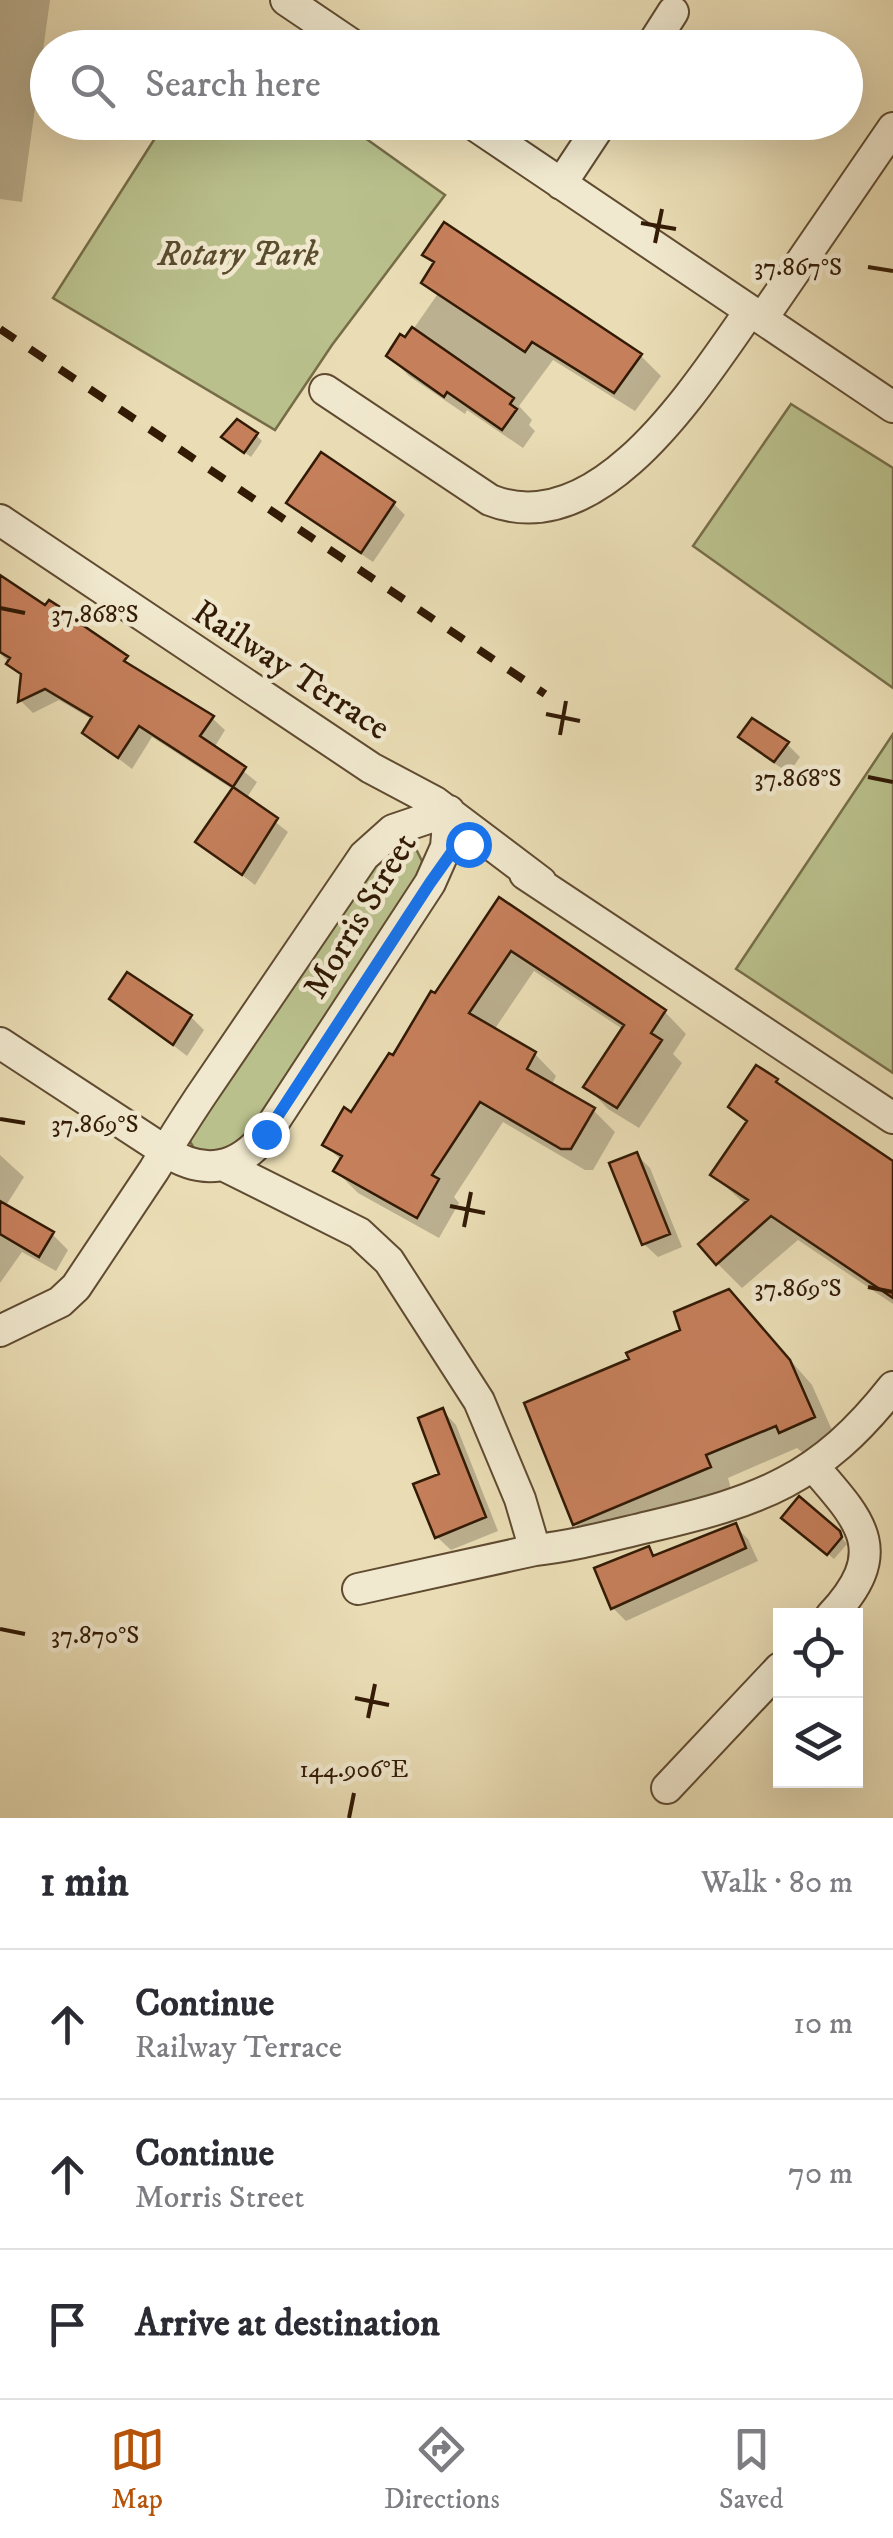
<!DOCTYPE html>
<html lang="en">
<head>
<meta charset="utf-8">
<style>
  body { margin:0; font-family:"IM FELL DW Pica",serif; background:#f7f7f7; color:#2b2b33 }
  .controls { position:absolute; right:30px; bottom:30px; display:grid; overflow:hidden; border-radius:0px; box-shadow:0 10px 40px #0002 }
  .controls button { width:90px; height:90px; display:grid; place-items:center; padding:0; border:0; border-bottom:2px solid #e1e1e2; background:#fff; color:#2b2b33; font:50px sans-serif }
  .stop { position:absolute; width:30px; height:30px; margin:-22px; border:8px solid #1a73e8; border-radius:50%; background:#fff }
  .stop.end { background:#1a73e8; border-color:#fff; box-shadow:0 2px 10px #0008 }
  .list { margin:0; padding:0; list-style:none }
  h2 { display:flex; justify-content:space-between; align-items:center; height:130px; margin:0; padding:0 40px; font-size:42px }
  h2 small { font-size:32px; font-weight:400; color:#7c7c81 }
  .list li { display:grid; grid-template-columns:65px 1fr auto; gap:30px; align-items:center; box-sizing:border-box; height:150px; padding:0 40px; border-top:2px solid #e1e1e2 }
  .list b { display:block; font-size:38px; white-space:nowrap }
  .list p { margin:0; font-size:32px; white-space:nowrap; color:#7c7c81 }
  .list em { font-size:32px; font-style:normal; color:#7c7c81 }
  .icon { flex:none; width:55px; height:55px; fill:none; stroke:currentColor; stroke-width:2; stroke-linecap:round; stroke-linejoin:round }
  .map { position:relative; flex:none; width:893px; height:1818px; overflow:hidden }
  .search { position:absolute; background:#fff; box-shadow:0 10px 40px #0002; left:30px; right:30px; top:30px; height:110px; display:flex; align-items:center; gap:25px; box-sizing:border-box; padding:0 35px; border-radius:55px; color:#7c7c81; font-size:38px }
  .sheet { height:580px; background:#fff }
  nav { display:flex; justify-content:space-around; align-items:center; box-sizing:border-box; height:140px; border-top:2px solid #e1e1e2; background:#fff; font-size:28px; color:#7c7c81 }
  nav a { display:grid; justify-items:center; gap:5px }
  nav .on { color:#b45309 }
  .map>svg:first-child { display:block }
  .green { fill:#b9c08c; stroke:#766d48; stroke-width:2.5 }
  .shadow { fill:#0003 }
  .building { fill:#c57f5b; stroke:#321a05; stroke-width:2.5 }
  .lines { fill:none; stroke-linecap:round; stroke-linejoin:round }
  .minor-casing { stroke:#604b31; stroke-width:34 }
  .minor { stroke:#f1e9cf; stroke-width:30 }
  .rail { stroke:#321a05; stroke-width:8; stroke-dasharray:18 18; stroke-linecap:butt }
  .route { stroke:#1a73e8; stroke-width:12 }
  .ticks { fill:none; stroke:#321a05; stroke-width:4 }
  .labels { text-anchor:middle; stroke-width:9; stroke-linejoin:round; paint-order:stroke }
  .park-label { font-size:35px; font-style:italic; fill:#5a4c2e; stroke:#f1e9cf }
  .street-label { font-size:35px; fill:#321a05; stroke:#f1e9cf }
  .ticks-label { font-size:25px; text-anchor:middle; fill:#321a05; stroke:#f1e9cf; stroke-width:9; stroke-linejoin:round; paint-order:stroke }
</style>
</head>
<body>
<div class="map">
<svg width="893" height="1818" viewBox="0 0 893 1818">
  <rect width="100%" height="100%" fill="#eaddb5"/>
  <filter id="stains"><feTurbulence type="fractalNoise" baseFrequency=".002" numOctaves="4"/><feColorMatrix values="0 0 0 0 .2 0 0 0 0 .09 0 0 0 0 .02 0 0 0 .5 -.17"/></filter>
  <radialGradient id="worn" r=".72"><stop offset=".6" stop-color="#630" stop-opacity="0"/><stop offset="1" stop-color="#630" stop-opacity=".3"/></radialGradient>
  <path class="green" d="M146 123H344L445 195 332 345 275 430 53 298 159 132Z
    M791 404 893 468V688L693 546Z
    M893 734V1073L736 969Z
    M408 847H415L422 861 421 872 250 1138 221 1152 195 1150 189 1140 364 876 382 858Z"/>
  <path class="shadow" d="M0 0H50L22 202 0 199Z
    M445 226 641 356 661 376 635 411 553 360 519 406 532 420 529 425 535 431 523 448 467 410 465 414 409 376 389 356 405 341 437 295 424 282 435 264 426 255Z
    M256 435 262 441 251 457 230 442Z
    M322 456 394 504 405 515 373 562 301 514 290 503Z
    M0 582 46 609 81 624 139 671 212 718 225 730 214 748 257 782 246 799 288 832 255 885 199 842 234 790 152 737 132 769 85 733 93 720 59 700 33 713 21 701 23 678 0 653Z
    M741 737 787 744 800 757 789 773 754 750Z
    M499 901 665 1012 686 1034 673 1054 682 1063 639 1128 608 1109 587 1087 624 1030 534 971 494 1030 535 1054 556 1076 551 1086 593 1110 615 1132 593 1170H585L503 1122 454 1197 459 1203 439 1238 358 1193 336 1171 342 1161 325 1145 393 1059Z
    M128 975 191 1017 204 1030 187 1056 113 999Z
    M776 1081 788 1093 893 1164V1304L798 1240 742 1288 717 1263 746 1205 713 1175 748 1124 731 1107Z
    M0 1155 24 1177 5 1207 52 1234 68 1250 56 1271 22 1252 0 1283Z
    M637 1155 650 1168 682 1247 658 1257 644 1244Z
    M750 1314 812 1385 836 1439 803 1453 797 1448 728 1478 731 1489 597 1546 575 1524Z
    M443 1411 456 1425 498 1531 451 1550 437 1537Z
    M791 1523 838 1533 847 1544 834 1559Z
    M735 1526 748 1539 758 1561 626 1621 613 1608 649 1549 657 1557Z"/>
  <path class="building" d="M444 222 642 354 614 393 532 342 525 352 421 283 434 262 422 255Z
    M412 327 514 398 510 404 517 409 502 430 447 392 444 397 386 356 400 334 405 337Z
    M237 419 258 433 244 453 221 437Z
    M321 452 395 502 361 553 286 503Z
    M0 575 45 605 49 600 83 622 81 624 128 656 124 661 214 716 200 736 246 767 233 787 139 726 118 758 82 733 92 717 45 689 18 702 21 674 6 664 10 658 0 652Z
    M752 718 789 742 774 762 738 737Z
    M233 787 278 818 242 875 195 842Z
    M499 897 666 1010 651 1033 662 1040 617 1108 583 1087 624 1025 511 951 469 1013 536 1052 527 1069 595 1108 571 1149H561L480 1102 432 1175 439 1179 417 1218 333 1171 342 1156 322 1145 344 1107 351 1112 389 1053 393 1055 431 991 435 993Z
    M127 972 192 1015 173 1045 109 999Z
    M756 1065 778 1079 776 1082 893 1161V1298L771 1216 716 1265 698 1244 748 1200 710 1175 747 1121 728 1107Z
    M637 1152 670 1234 642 1245 609 1163Z
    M0 1201 54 1232 39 1257 0 1234Z
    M729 1289 790 1360 815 1417 779 1433 776 1426 706 1455 711 1467 573 1525 524 1403 629 1359 626 1353 680 1330 674 1312Z
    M443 1408 486 1517 435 1538 413 1484 439 1474 418 1418Z
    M799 1496 840 1531 842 1537 827 1555 781 1518Z
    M736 1523 746 1548 611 1609 594 1568 649 1546 653 1556Z"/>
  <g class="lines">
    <defs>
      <path id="minor" d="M286 0 357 48
        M650 48 673 12
        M470 122 893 407
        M561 184 602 122
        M762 319 893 128
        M325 390 490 500C600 544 698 384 750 311
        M0 520 371 768 435 802 541 882
        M525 874 893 1118
        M0 1043 165 1151C204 1176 238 1170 266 1134L430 883 446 847 449 811 393 830 364 856 200 1097C184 1121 169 1145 154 1170L76 1287 60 1302 0 1331
        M225 1166 359 1233 389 1261 479 1401 520 1499 535 1550C573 1546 610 1536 648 1527 760 1501 820 1480 893 1387
        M814 1467C862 1522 891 1552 831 1616
        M358 1589 535 1550
        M667 1788 780 1668"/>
    </defs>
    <use href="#minor" class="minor-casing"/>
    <use href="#minor" class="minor"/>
    <path class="rail" d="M0 329 545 694"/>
  </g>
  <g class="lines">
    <path class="route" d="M266 1134 430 883 452 852 468 844"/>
  </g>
  <path class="ticks" d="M641 223 676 229M655 243 662 209M868 267 893 271M0 608 25 613M546 714 580 721M560 735 566 701M868 777 893 782M0 1119 25 1123M450 1206 485 1213M464 1227 471 1192M868 1287 893 1292M0 1629 25 1634M355 1698 389 1705M368 1718 375 1684M349 1818 354 1793"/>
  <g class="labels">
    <g class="park-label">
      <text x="238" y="265">Rotary Park</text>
    </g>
    <g class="street-label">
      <text transform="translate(292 669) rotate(33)" y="12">Railway Terrace</text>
      <text transform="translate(359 915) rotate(-59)" y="12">Morris Street</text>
    </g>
  </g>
  <g class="ticks-label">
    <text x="798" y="275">37.867°S</text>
    <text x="95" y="622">37.868°S</text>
    <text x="798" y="786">37.868°S</text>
    <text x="95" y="1132">37.869°S</text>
    <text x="798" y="1296">37.869°S</text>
    <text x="95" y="1643">37.870°S</text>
    <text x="354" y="1777">144.906°E</text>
  </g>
  <rect width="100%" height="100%" filter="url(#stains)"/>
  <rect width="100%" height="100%" fill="url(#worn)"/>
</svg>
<div class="controls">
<button><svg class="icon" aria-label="locate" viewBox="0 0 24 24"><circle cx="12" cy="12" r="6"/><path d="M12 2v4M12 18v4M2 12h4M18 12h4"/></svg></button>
<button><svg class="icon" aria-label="layers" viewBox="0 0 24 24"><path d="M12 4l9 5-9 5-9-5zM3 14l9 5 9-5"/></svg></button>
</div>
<div class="stop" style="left:468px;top:844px"></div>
<div class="stop end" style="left:266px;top:1134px"></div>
<div class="search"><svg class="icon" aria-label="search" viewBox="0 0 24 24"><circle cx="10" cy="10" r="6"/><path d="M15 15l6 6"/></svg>Search here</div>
</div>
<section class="sheet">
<h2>1 min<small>Walk · 80 m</small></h2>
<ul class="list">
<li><svg class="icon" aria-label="ahead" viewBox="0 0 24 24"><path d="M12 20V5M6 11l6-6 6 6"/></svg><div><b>Continue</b><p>Railway Terrace</p></div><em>10 m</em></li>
<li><svg class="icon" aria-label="ahead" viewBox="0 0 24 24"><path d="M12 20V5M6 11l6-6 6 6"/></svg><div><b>Continue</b><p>Morris Street</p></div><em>70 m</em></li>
<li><svg class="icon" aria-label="arrive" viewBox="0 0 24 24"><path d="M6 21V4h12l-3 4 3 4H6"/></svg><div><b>Arrive at destination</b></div></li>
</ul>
</section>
<nav>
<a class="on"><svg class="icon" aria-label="map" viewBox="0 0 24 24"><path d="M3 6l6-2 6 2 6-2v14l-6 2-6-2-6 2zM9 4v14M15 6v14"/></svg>Map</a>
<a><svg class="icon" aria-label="directions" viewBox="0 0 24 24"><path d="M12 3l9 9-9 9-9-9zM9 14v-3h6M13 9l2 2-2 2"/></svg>Directions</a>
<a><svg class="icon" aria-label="saved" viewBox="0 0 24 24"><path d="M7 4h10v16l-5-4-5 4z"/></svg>Saved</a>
</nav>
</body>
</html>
